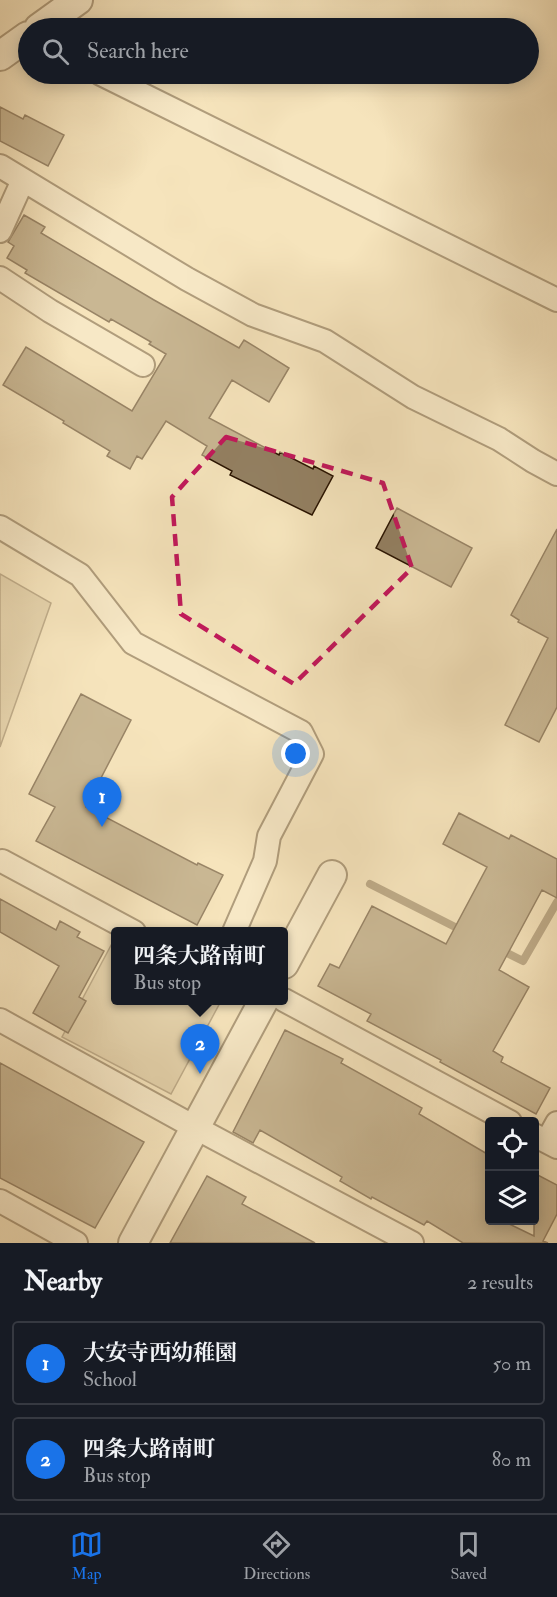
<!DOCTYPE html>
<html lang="en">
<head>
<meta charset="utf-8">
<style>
  body { margin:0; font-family:"IM FELL Double Pica","Noto Serif JP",serif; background:#242831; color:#f1f3f6 }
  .controls { position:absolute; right:18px; bottom:18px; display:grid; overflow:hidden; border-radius:6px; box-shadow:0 3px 15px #0003 }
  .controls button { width:54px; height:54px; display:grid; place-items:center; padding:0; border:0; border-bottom:2px solid #363941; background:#171b24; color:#f1f3f6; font:30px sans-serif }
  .you { position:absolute; left:296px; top:754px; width:21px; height:21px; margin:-15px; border:4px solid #fff; border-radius:50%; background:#1a73e8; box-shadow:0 0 0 9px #1a73e833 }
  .badge { display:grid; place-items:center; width:39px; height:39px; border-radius:50%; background:#1a73e8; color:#fff; font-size:20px; font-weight:700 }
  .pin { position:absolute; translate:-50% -50px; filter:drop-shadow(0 2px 3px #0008) }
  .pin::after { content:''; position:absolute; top:32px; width:21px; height:18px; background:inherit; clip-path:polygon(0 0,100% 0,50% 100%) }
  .popup { position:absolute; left:111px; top:927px; width:177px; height:78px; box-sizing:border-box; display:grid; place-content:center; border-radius:6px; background:#171b24; filter:drop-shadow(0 2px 4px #0005); font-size:20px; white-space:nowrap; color:#9ea1a6 }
  .popup b { font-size:22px; color:#f1f3f6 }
  .popup::after { content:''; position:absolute; left:50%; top:100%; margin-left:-12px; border:12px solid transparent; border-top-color:#171b24 }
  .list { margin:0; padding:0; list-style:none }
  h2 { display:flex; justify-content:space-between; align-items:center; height:78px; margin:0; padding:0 24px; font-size:26px }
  h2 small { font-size:20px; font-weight:400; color:#9ea1a6 }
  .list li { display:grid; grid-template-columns:39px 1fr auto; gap:18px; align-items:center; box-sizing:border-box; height:84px; margin:0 12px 12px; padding:0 12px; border:2px solid #363941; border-radius:6px }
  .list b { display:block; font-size:22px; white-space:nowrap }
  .list p { margin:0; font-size:20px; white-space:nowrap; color:#9ea1a6 }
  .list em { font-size:20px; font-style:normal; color:#9ea1a6 }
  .icon { flex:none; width:33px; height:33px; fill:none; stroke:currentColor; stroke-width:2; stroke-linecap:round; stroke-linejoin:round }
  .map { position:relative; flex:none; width:557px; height:1243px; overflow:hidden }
  .search { position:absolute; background:#171b24; box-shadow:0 3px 15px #0003; left:18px; right:18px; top:18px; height:66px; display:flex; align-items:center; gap:15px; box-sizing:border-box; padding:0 21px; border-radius:33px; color:#9ea1a6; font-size:22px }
  .sheet { height:270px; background:#171b24 }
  nav { display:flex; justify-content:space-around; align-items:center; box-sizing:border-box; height:84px; border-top:2px solid #363941; background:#171b24; font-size:16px; color:#9ea1a6 }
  nav a { display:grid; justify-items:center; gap:3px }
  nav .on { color:#1a73e8 }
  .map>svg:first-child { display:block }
  .green { fill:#d2c09c; stroke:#7e6a4e; stroke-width:1.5 }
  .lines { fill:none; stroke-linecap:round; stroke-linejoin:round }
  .stream { stroke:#7a664a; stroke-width:8 }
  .building { fill:#938062; stroke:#291300; stroke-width:1.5 }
  .minor-casing { stroke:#5c472f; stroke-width:26 }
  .tertiary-casing { stroke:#5c472f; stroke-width:32 }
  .minor { stroke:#f8edd3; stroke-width:22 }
  .tertiary { stroke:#f8edd3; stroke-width:28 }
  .marked { fill:none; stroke:#c2185b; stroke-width:4.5; stroke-dasharray:12 8; stroke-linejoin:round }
</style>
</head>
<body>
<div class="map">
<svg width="557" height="1243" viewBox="0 0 557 1243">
  <rect width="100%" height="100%" fill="#f5e4bc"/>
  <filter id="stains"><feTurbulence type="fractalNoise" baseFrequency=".00333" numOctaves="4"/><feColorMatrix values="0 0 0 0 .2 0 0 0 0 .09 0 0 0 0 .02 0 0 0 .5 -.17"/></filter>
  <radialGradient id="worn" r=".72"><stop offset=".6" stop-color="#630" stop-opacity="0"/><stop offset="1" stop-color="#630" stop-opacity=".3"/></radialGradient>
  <path class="green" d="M0 574 51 603 0 747Z
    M116 936V1000L221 1001 171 1094 62 1037Z"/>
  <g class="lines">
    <path class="stream" d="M370 884 463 931
      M499 949 523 961 557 902"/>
  </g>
  <path class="building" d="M0 107 23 119 25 115 64 135 48 166 0 141Z
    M24 215 45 227 41 233 154 300 239 348 244 340 289 368 269 402 232 380 209 418 279 455 280 452 313 469 314 466 333 476 312 515 230 475 232 471 202 455 207 446 166 421 142 459 137 456 130 469 107 456 110 451 63 423 64 421 3 385 26 347 132 411 166 354 149 344 151 342 111 319 109 322 25 273 27 270 7 258 14 246 8 242Z
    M397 508 472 548 451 587 376 548Z
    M557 529V707L539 742 505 725 548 638 518 622 519 620 511 615Z
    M81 694 131 720 86 807 197 865 198 863 223 875 197 925 36 841 55 807 29 794Z
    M459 813 509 839 511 835 557 859V898L542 890 499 970 529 987 493 1051 503 1057 501 1062 550 1088 536 1114 440 1062 441 1060 367 1021 371 1014 318 986 330 964 339 968 372 906 446 944 487 867 443 844Z
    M0 899 56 930 60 921 80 932 77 937 104 951 79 997 86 1001 68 1033 33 1013 59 966 0 932Z
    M285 1030 343 1059 341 1063 422 1108 419 1114 489 1155V1221H503L534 1236V1173L557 1185V1214L543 1241 548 1243H463L427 1221 424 1225 372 1197 371 1199 340 1181 342 1177 260 1130 253 1143 233 1132Z
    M0 1063 144 1142 95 1228 0 1178Z
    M207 1176 246 1197 242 1204 315 1243H170Z"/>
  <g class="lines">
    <defs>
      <path id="minor" d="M101 74 557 300
        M0 166 187 279 253 315 325 341 413 397 499 439 533 461 557 474
        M0 231 23 180
        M0 278 50 311 143 365
        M0 527 80 575 133 643 301 732 312 754 269 836 265 861 234 932
        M2 861 134 932
        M284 1000 510 1122
        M0 1020 196 1128 412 1243
        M534 1135 557 1147
        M547 1141 557 1123
        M0 1201 76 1243"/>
      <path id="tertiary" d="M39 28 78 0
        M0 56 28 36
        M284 964 332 875
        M133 1243 264 1000"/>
    </defs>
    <use href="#minor" class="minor-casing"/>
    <use href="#tertiary" class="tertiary-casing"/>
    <use href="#minor" class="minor"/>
    <use href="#tertiary" class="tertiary"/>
  </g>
  <path d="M0 0H557V1243H0ZM226 437 383 483 412 568 294 684 181 614 172 497Z" fill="#f5e4bc" fill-opacity=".55" fill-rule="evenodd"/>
  <path class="marked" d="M226 437 383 483 412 568 294 684 181 614 172 497Z"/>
  <rect width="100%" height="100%" filter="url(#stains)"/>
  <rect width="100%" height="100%" fill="url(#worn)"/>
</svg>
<div class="controls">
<button><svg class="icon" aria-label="locate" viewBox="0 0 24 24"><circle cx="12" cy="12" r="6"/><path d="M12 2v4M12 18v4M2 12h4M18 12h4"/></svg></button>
<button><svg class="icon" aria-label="layers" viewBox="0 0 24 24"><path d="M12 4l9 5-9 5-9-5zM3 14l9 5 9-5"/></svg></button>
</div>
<div class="you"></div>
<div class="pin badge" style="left:102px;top:827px">1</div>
<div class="pin badge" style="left:200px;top:1074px">2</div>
<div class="popup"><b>四条大路南町</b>Bus stop</div>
<div class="search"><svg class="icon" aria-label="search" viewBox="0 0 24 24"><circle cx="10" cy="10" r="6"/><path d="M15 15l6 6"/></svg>Search here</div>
</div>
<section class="sheet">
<h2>Nearby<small>2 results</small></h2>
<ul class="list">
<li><span class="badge">1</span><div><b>大安寺西幼稚園</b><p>School</p></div><em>50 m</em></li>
<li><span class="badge">2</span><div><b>四条大路南町</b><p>Bus stop</p></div><em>80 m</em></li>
</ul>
</section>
<nav>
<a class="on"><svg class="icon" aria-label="map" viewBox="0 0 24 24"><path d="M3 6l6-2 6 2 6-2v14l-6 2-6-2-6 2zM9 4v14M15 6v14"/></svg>Map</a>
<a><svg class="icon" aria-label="directions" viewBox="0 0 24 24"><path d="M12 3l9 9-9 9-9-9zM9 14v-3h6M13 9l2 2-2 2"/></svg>Directions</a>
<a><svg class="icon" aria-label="saved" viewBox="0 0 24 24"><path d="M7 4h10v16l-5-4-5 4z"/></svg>Saved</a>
</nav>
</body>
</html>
